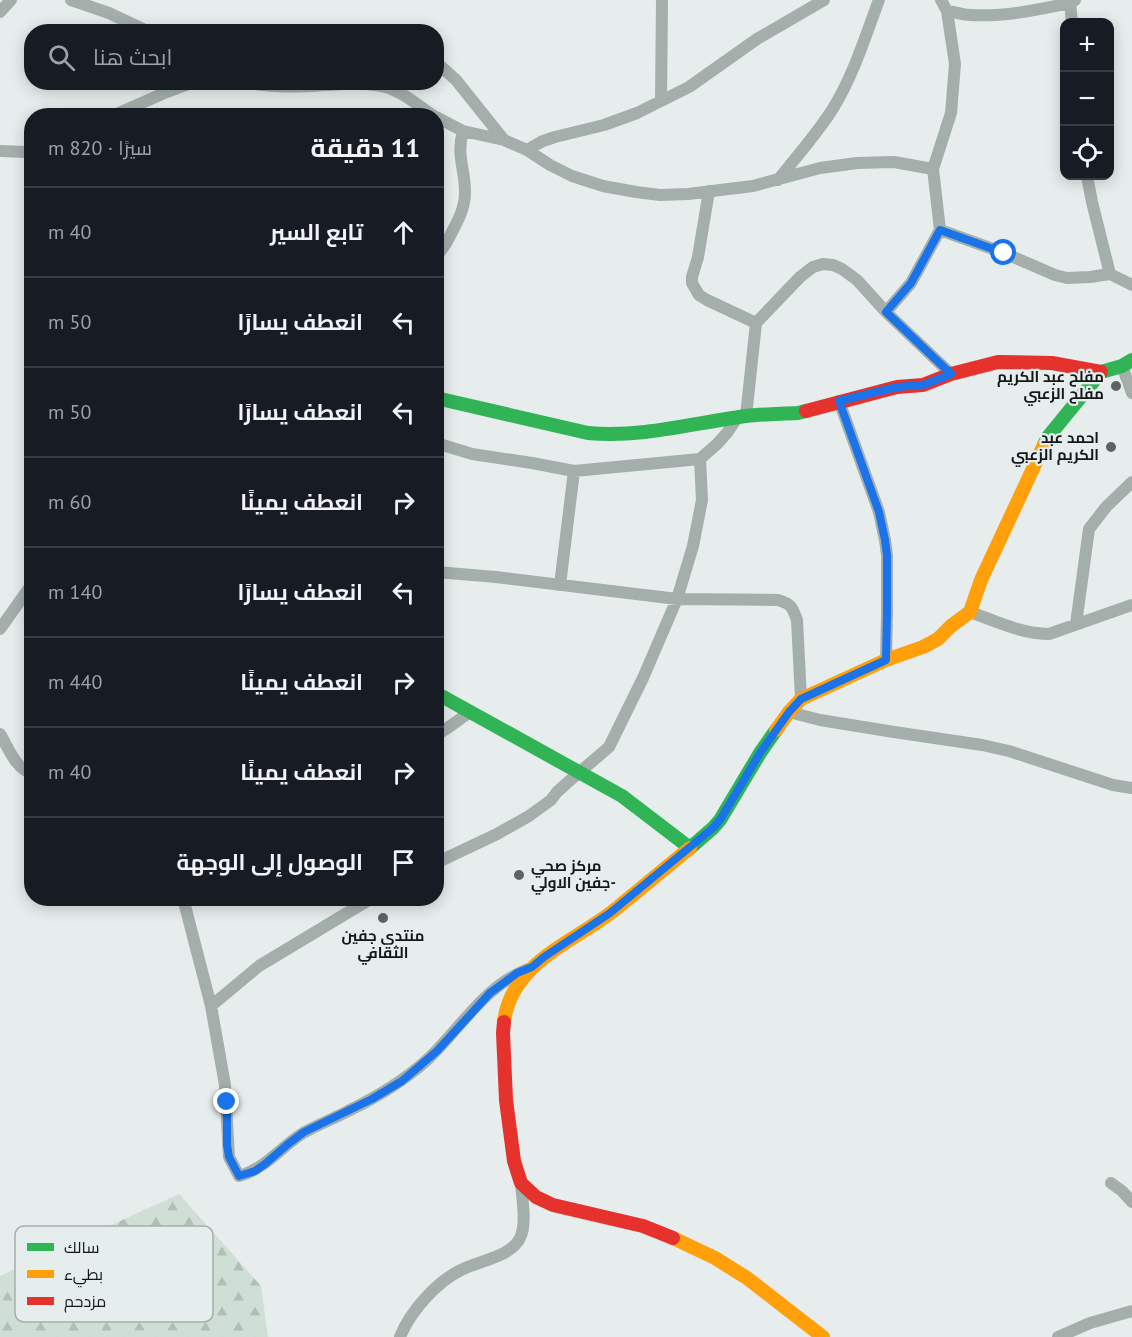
<!DOCTYPE html>
<html lang="ar">
<head>
<meta charset="utf-8">
<style>
  body { margin:0; font-family:"PT Sans",Cairo,sans-serif; background:#242831; color:#f1f3f6; direction:rtl }
  .controls { position:absolute; right:18px; top:18px; display:grid; overflow:hidden; border-radius:12px; box-shadow:0 3px 15px #0003 }
  .controls button { width:54px; height:54px; display:grid; place-items:center; padding:0; border:0; border-bottom:2px solid #363941; background:#171b24; color:#f1f3f6; font:30px sans-serif }
  .stop { position:absolute; width:18px; height:18px; margin:-14px; border:4px solid #1a73e8; border-radius:50%; background:#fff }
  .stop.end { background:#1a73e8; border-color:#fff; box-shadow:0 2px 6px #0008 }
  .list { margin:0; padding:0; list-style:none }
  h2 { display:flex; justify-content:space-between; align-items:center; height:78px; margin:0; padding:0 24px; font-size:26px }
  h2 small { font-size:20px; font-weight:400; color:#9ea1a6 }
  .list li { display:grid; grid-template-columns:39px 1fr auto; gap:18px; align-items:center; box-sizing:border-box; height:90px; padding:0 24px; border-top:2px solid #363941 }
  .list b { display:block; font-size:22px; white-space:nowrap }
  .list em { font-size:20px; font-style:normal; color:#9ea1a6 }
  .icon { flex:none; width:33px; height:33px; fill:none; stroke:currentColor; stroke-width:2; stroke-linecap:round; stroke-linejoin:round }
  .map { position:relative; flex:none; width:1132px; height:1337px; overflow:hidden; direction:ltr }
  .search { position:absolute; background:#171b24; box-shadow:0 3px 15px #0003; left:24px; top:24px; width:420px; height:66px; display:flex; align-items:center; gap:15px; box-sizing:border-box; padding:0 21px; border-radius:24px; color:#9ea1a6; font-size:22px }
  .panel { position:absolute; background:#171b24; box-shadow:0 3px 15px #0003; left:24px; top:108px; width:420px; height:798px; border-radius:24px; direction:rtl }
  .map>svg:first-child { display:block }
  .forest { fill:url(#forest-firs) }
  .lines { fill:none; stroke-linecap:round; stroke-linejoin:round }
  .street { stroke:#a4afab; stroke-width:12 }
  .fast { stroke:#30b455; stroke-width:14 }
  .slow { stroke:#ff9f0a; stroke-width:14 }
  .jam { stroke:#e5322d; stroke-width:14 }
  .route { stroke:#1a73e8; stroke-width:8 }
  .poi-dot { fill:#5e6262; stroke:#e5eeed; stroke-width:2 }
  .labels { text-anchor:middle; stroke-width:4.5; stroke-linejoin:round; paint-order:stroke }
  .poi-label { font-size:15px; font-weight:bold; fill:#141717; stroke:#e5eeed; text-anchor:end }
  .key { fill:#e5eeed; stroke:#a6aead; stroke-width:1.5 }
  .key-label { font-size:16px; fill:#141717 }
</style>
</head>
<body>
<div class="map">
<svg width="1132" height="1337" viewBox="0 0 1132 1337">
  <defs>
    <pattern id="forest-firs" width="22" height="20" patternUnits="userSpaceOnUse" patternTransform="scale(1.5)"><rect width="22" height="20" fill="#d0dfd6"/><path d="M5 1l3.5 6h-7zM16 11l3.5 6h-7z" fill="#b2bfb7"/></pattern>
  </defs>
  <rect width="100%" height="100%" fill="#e7ecec"/>
  <path class="forest" d="M179 1194 261 1286 268 1337H0V1276Z"/>
  <g class="lines">
    <path class="street" d="M71 0 109 13 149 32
      M947 11C955 12 963 15 970 15 1003 17 1038 10 1070 3
      M0 12 11 0
      M1072 22 1070 3 1075 0
      M436 62 456 80 504 140 527 150 550 165 572 176 603 186 636 192 660 195 688 194 753 186 820 168 857 163 894 162 933 169
      M245 82C271 88 298 87 325 85 344 84 366 82 385 87 403 92 419 106 434 116
      M661 101 662 0
      M112 116 162 94 194 82
      M436 117 463 131
      M527 150 543 141 555 137 604 125 637 113 689 87 757 39 824 0
      M0 151 26 152 32 150
      M1087 176 1092 202 1110 274
      M778 180C796 157 816 135 832 110 853 77 865 37 879 0
      M709 191 698 257 692 277V283L699 295 707 300 756 323 746 416
      M940 230 1004 253 1055 275 1067 278 1090 277 1110 274 1132 285
      M436 256C444 249 448 240 452 232 459 219 465 207 465 192 465 168 456 156 463 131L504 140
      M886 312 911 283 940 230 933 169 951 113 955 64 947 11 941 0
      M756 323 800 277 813 267 823 264 833 265 842 269 857 280 886 312 951 374
      M1122 366 1132 393
      M839 401 879 512 885 540 887 555V613L886 660
      M436 443 472 454 532 463 574 471 700 459 717 444 727 433 737 418
      M436 572 496 577 677 599 778 600C791 604 792 606 797 620L801 699
      M560 585 574 471
      M970 612C995 621 1022 634 1049 634L1132 605
      M1076 624 1089 529 1106 507 1132 482
      M0 629 32 584
      M789 712 820 720 894 732 982 745 1009 751 1113 785 1132 788
      M0 734C8 747 16 770 32 773
      M436 735C449 728 458 720 470 712
      M436 863 497 834 529 816 551 800 557 792 567 783 609 747 643 678 677 599 693 546 702 500 700 459
      M183 898 211 1006 225 1085 229 1157 239 1176C265 1169 281 1147 303 1133 317 1125 333 1119 348 1111 377 1097 404 1081 428 1059 461 1028 484 986 528 969
      M211 1006 259 966 372 898
      M1111 1183 1122 1191 1132 1202
      M400 1337C410 1312 436 1282 461 1270 478 1261 511 1257 520 1238 527 1225 522 1198 521 1183
      M1058 1337 1090 1323 1132 1311"/>
    <path class="fast" d="M436 398 588 433C641 438 694 423 746 416 763 414 781 414 798 413L806 411
      M1044 445 1048 437 1101 372 1122 366 1132 360
      M436 693 622 796 690 848 713 828 720 820 760 753 776 730"/>
    <path class="slow" d="M776 730 789 712 801 699 886 660 923 647 938 639 951 626 970 612 981 580 1044 445
      M504 1022C511 964 571 943 612 912 638 891 664 869 690 848
      M673 1238 715 1258 747 1278 823 1337"/>
    <path class="jam" d="M806 411 897 387 923 385 951 374 998 362 1052 363 1101 372
      M504 1022 503 1033 506 1100 514 1161 521 1183 536 1197 553 1205 643 1226 673 1238"/>
  </g>
  <g class="lines">
    <path class="route" d="M227 1102V1145L229 1157 239 1176 255 1171 265 1164 288 1144 304 1132 372 1099 402 1081 437 1051 490 993 517 973 532 967 544 957 610 913 713 828 720 820 760 753 789 712 801 699 886 660 887 613V555L885 540 879 512 839 401 897 387 923 385 951 374 886 312 911 283 940 230 1004 253"/>
  </g>
  <g class="poi-dot">
    <circle cx="1116" cy="386" r="6"/>
    <circle cx="1111" cy="447" r="6"/>
    <circle cx="519" cy="875" r="6"/>
    <circle cx="383" cy="918" r="6"/>
  </g>
  <g class="labels">
    <g class="poi-label">
      <text x="1104" y="382">مفلح عبد الكريم<tspan x="1104" dy="17">مفلح الزعبي</tspan></text>
      <text x="1099" y="443">احمد عبد<tspan x="1099" dy="17">الكريم الزعبي</tspan></text>
      <text x="531" y="871" text-anchor="start">مركز صحي<tspan x="531" dy="17">جفين الاولي-</tspan></text>
      <text x="383" y="941" text-anchor="middle">منتدى جفين<tspan x="383" dy="17">الثقافي</tspan></text>
    </g>
  </g>
  <rect x="15" y="1226" width="198" height="96" rx="9" class="key"/>
  <rect x="27" y="1243" width="27" height="8" fill="#30b455"/>
  <rect x="27" y="1270" width="27" height="8" fill="#ff9f0a"/>
  <rect x="27" y="1297" width="27" height="8" fill="#e5322d"/>
  <g class="key-label">
    <text x="64" y="1253">سالك</text>
    <text x="64" y="1280">بطيء</text>
    <text x="64" y="1307">مزدحم</text>
  </g>
</svg>
<div class="controls">
<button>+</button>
<button>−</button>
<button><svg class="icon" aria-label="locate" viewBox="0 0 24 24"><circle cx="12" cy="12" r="6"/><path d="M12 2v4M12 18v4M2 12h4M18 12h4"/></svg></button>
</div>
<div class="stop" style="left:1004px;top:253px"></div>
<div class="stop end" style="left:227px;top:1102px"></div>
<div class="search"><svg class="icon" aria-label="search" viewBox="0 0 24 24"><circle cx="10" cy="10" r="6"/><path d="M15 15l6 6"/></svg>ابحث هنا</div>
<section class="panel">
<h2>11 دقيقة<small>سيرًا · 820 m</small></h2>
<ul class="list">
<li><svg class="icon" aria-label="ahead" viewBox="0 0 24 24"><path d="M12 20V5M6 11l6-6 6 6"/></svg><div><b>تابع السير</b></div><em>40 m</em></li>
<li><svg class="icon" aria-label="left" viewBox="0 0 24 24"><path d="M17 20v-9H6M10 6l-5 5 5 5"/></svg><div><b>انعطف يسارًا</b></div><em>50 m</em></li>
<li><svg class="icon" aria-label="left" viewBox="0 0 24 24"><path d="M17 20v-9H6M10 6l-5 5 5 5"/></svg><div><b>انعطف يسارًا</b></div><em>50 m</em></li>
<li><svg class="icon" aria-label="right" viewBox="0 0 24 24"><path d="M7 20v-9h11M14 6l5 5-5 5"/></svg><div><b>انعطف يمينًا</b></div><em>60 m</em></li>
<li><svg class="icon" aria-label="left" viewBox="0 0 24 24"><path d="M17 20v-9H6M10 6l-5 5 5 5"/></svg><div><b>انعطف يسارًا</b></div><em>140 m</em></li>
<li><svg class="icon" aria-label="right" viewBox="0 0 24 24"><path d="M7 20v-9h11M14 6l5 5-5 5"/></svg><div><b>انعطف يمينًا</b></div><em>440 m</em></li>
<li><svg class="icon" aria-label="right" viewBox="0 0 24 24"><path d="M7 20v-9h11M14 6l5 5-5 5"/></svg><div><b>انعطف يمينًا</b></div><em>40 m</em></li>
<li><svg class="icon" aria-label="arrive" viewBox="0 0 24 24"><path d="M6 21V4h12l-3 4 3 4H6"/></svg><div><b>الوصول إلى الوجهة</b></div></li>
</ul>
</section>
</div>
</body>
</html>
